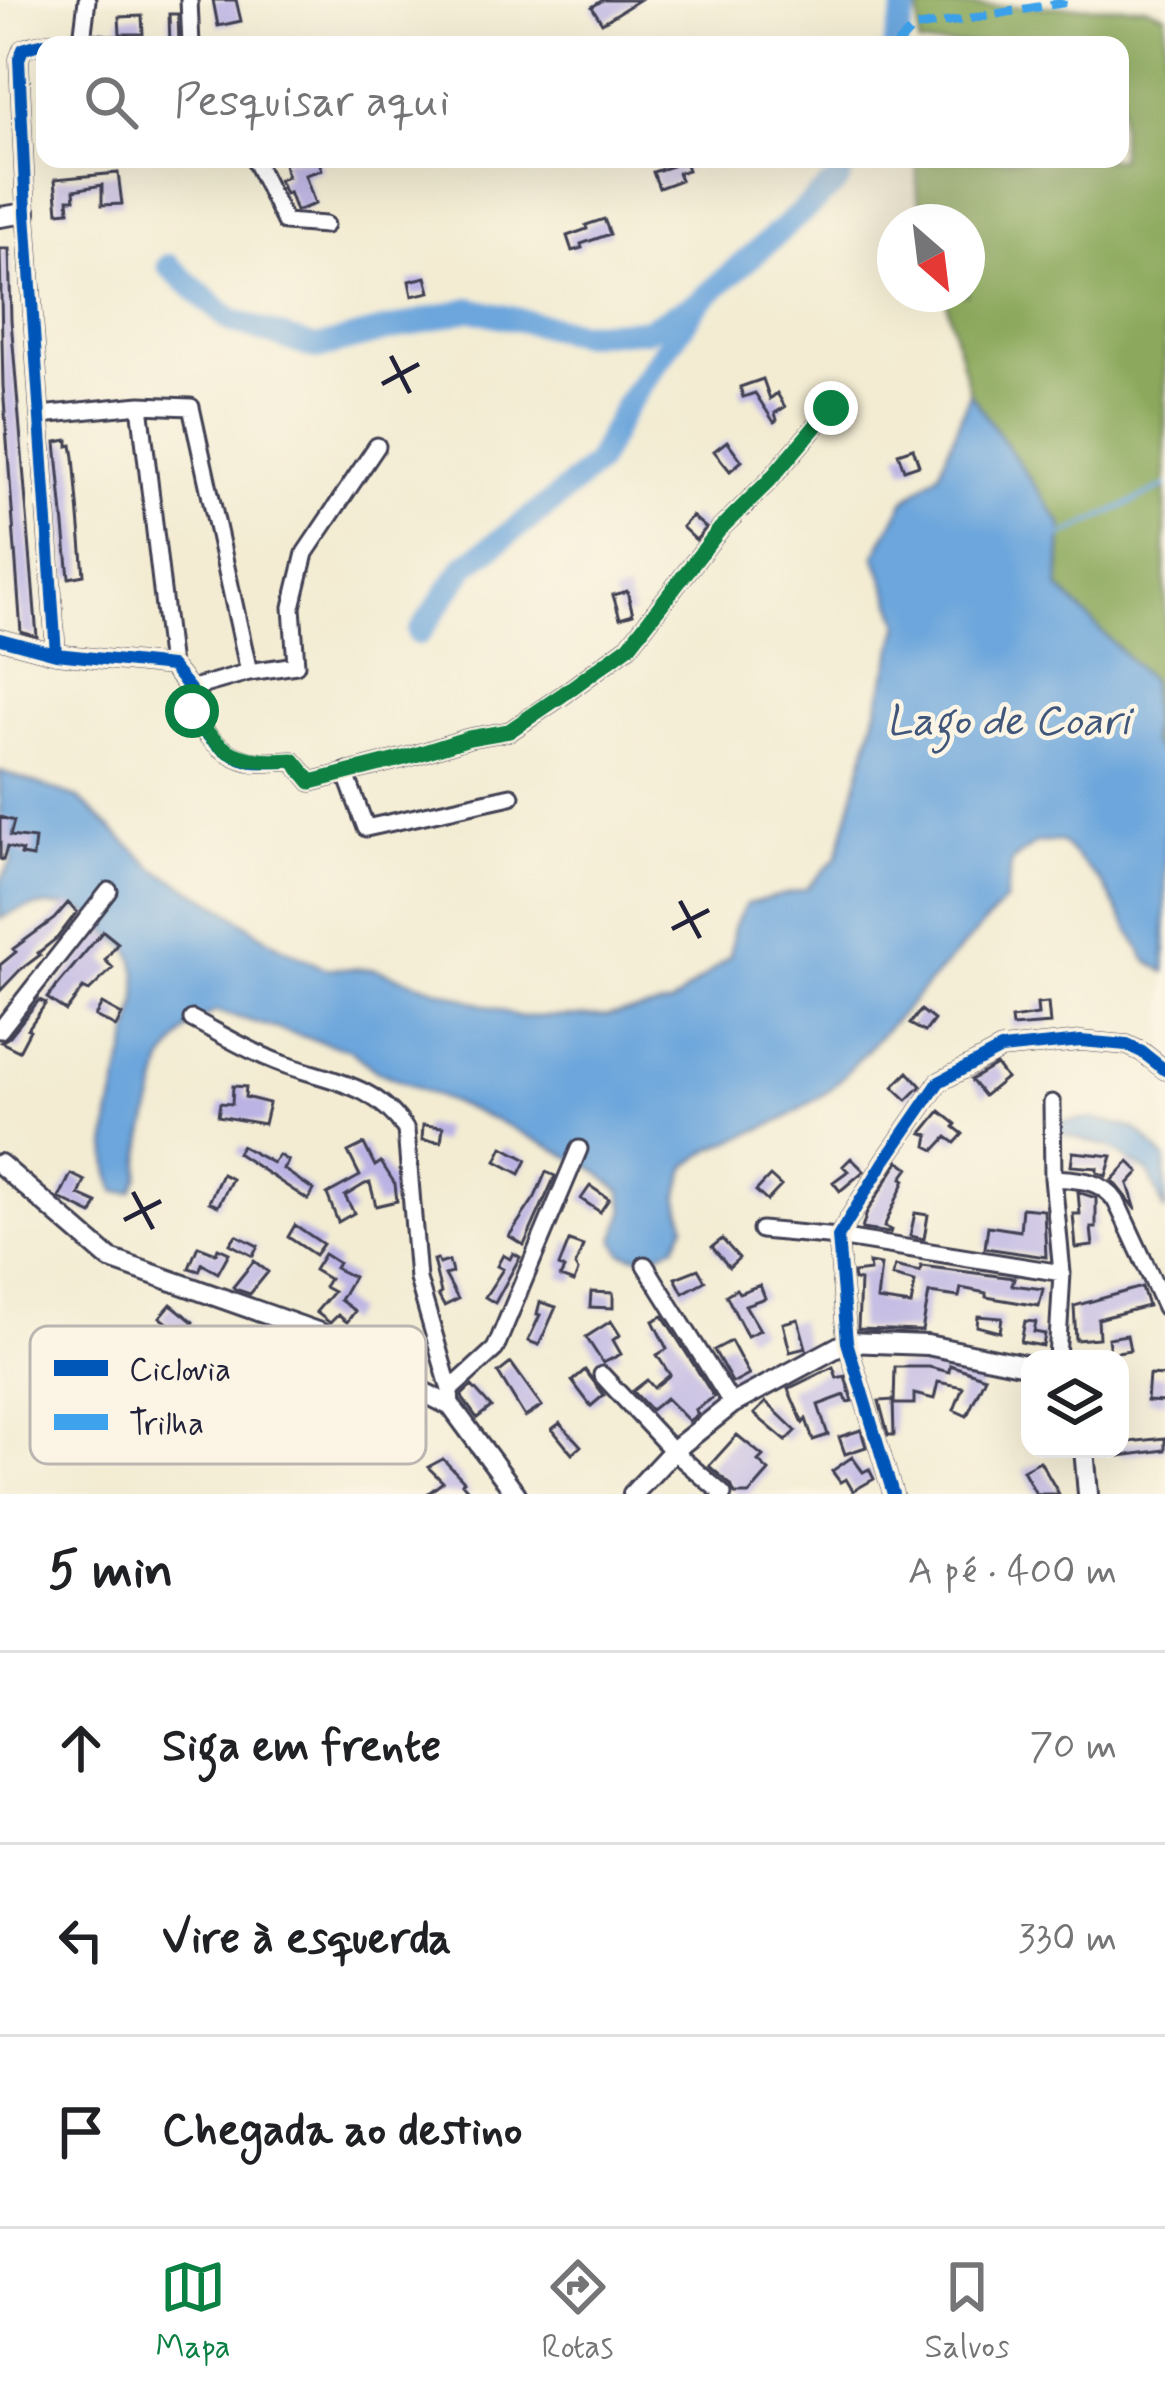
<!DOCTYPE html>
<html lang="pt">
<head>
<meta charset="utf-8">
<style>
  body { margin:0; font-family:Mynerve,sans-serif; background:#f6f6f6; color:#202124 }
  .controls { position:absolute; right:36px; bottom:36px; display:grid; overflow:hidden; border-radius:24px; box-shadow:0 12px 48px #0002 }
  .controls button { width:108px; height:108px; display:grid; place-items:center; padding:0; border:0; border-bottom:3px solid #e0e0e0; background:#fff; color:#202124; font:60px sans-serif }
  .compass { position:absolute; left:877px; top:204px; width:108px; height:108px; border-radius:50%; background:#fff; box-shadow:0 12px 48px #0002; rotate:152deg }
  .stop { position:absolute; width:36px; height:36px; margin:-27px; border:9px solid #0b8043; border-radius:50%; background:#fff }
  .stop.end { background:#0b8043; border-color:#fff; box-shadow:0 3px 12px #0008 }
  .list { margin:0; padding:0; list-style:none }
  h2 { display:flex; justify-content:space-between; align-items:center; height:156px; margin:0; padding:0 48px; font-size:51px }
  h2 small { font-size:39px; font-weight:400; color:#757577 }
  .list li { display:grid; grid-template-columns:78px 1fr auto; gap:36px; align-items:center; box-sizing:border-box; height:192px; padding:0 48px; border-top:3px solid #e0e0e0 }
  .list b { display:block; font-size:45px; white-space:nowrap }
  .list em { font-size:39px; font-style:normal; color:#757577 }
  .icon { flex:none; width:66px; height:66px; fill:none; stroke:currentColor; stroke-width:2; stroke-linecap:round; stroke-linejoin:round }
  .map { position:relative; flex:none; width:1165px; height:1494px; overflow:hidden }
  .search { position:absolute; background:#fff; box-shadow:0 12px 48px #0002; left:36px; right:36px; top:36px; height:132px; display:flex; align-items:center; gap:30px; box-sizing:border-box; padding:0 42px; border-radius:24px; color:#757577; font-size:45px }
  .sheet { height:732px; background:#fff }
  nav { display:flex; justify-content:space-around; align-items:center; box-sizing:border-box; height:168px; border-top:3px solid #e0e0e0; background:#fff; font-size:33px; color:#757577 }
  nav a { display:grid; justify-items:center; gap:6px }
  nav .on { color:#0b8043 }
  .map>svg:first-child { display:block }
  .forest { fill:#8ba85b; stroke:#56654b; stroke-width:3 }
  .water { fill:#6ca6dc; stroke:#47648c; stroke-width:3 }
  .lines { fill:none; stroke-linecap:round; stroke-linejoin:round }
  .stream { stroke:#6ca6dc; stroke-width:4.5 }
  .river { stroke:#6ca6dc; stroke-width:24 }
  .building { fill:#bbb3e4 }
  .minor-casing { stroke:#414052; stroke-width:21 }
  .tertiary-casing { stroke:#414052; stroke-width:24 }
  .minor { stroke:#fff; stroke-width:15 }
  .tertiary { stroke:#fff; stroke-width:18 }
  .quiet { stroke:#3ea2ec; stroke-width:9; stroke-dasharray:18 9; stroke-linecap:butt }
  .cycleway-casing { stroke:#fcf5e5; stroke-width:20 }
  .cycleway { stroke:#0057b8; stroke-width:12 }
  .route { stroke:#0b8043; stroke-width:15 }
  .ticks { fill:none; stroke:#22223b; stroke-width:4.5 }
  .labels { text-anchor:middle; stroke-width:9; stroke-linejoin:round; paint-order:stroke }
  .water-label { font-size:42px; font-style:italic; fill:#40577b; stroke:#fcf5e5 }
  .key { fill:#fcf5e5; stroke:#bbb6b2; stroke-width:3 }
  .key-label { font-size:33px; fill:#22223b }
</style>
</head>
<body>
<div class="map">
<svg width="1165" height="1494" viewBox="0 0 1165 1494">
  <rect width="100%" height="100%" fill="#fcf5e5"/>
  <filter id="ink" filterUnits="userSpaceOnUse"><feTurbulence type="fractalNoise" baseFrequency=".00833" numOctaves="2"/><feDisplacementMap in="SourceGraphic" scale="24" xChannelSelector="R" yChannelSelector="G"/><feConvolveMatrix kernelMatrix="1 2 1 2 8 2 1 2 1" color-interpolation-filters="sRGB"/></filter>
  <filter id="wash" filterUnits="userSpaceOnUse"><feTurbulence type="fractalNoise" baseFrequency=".004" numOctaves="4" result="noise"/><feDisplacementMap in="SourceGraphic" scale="48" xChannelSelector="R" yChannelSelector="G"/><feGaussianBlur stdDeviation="2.7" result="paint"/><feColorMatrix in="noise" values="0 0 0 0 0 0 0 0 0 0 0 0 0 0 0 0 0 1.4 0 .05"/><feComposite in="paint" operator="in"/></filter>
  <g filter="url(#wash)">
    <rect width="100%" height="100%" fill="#f3ecd3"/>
    <path class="forest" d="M919 6 1146 7 1165 14V759L1150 744 1151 682 1059 588 1062 525 970 393 944 294H967V222H925L917 192V159H1120V45H919Z"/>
    <path class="water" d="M970 393 1062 525 1059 588 1151 682V743L1165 759V972L1147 961 1103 885 1061 841 1036 843 1012 861 1005 901 830 1090 783 1120 711 1149 687 1166 678 1195 685 1225 675 1245 649 1259 622 1253 614 1240 625 1209 621 1191 594 1169 502 1123 376 1071 350 1050 216 1011 190 1025 163 1062 144 1138 139 1176 132 1192H116C82 1117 163 1006 129 950 124 944 114 937 108 932 96 921 87 910 71 907 47 904 20 906 0 919V882L12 861 6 833 0 829V771L78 798 155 869 219 905 275 944 324 968 375 969 520 1017 607 1016 671 1004 730 956 734 926 746 904 806 889 837 857 900 624 875 555 905 500 939 473Z
      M1094 1119C1109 1123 1132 1124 1144 1136 1152 1143 1156 1152 1165 1159V1212L1149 1173 1109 1147 1060 1133 1057 1126 1064 1121Z"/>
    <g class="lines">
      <path class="stream" d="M1060 537 1165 486"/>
      <path class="river" d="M895 45 908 0
        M169 266 230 320 316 348 470 309 578 333 646 330 692 306
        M419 633 465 566 552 502 596 464 625 407 698 303 837 181 847 159"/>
    </g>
    <g id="blocks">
      <path class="building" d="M213 0H236L241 21 218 26Z
        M603 0H639L602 23 592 7Z
        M169 14H178L179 45H170Z
        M142 16 143 34H120L119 17Z
        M283 159H318L322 170 305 175 315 204 296 211 289 192 285 194 279 180 287 177Z
        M669 159H684L688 170 678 173 681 180 659 188 653 172 672 166Z
        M118 173 122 204 102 205V185L74 190 75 199H68L69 211 58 212 55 179Z
        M604 219 610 234 581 244 582 248 572 251 567 236 587 229 586 225Z
        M0 249H9L11 320 37 637 21 632 3 386Z
        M426 277 430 292 412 296 409 281Z
        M763 379 770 399 777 393 785 407 775 413 777 420 774 422 755 393 743 397 740 387Z
        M68 440V446L72 445 74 457 84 575 69 578 56 442Z
        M727 441 742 461 730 471 714 451Z
        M913 448 919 465 904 470 898 453Z
        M692 516 706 528 696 540 682 527Z
        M627 591 633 614 620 618 613 595Z
        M0 817 14 821 10 836 35 839 33 857 21 855 22 851 7 847 3 860 0 859Z
        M68 903 77 912 57 938 38 953 40 955 20 970 0 991V965L16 952 13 949 54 919Z
        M103 931 118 943 105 960 113 968 89 991 83 988 66 1011 47 998Z
        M39 1000 46 1003 28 1029 30 1030 19 1051 1 1042 9 1037Z
        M1048 1003 1050 1024 1012 1027 1011 1019 1038 1015 1037 1004Z
        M102 1004 122 1015 116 1027 95 1016Z
        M921 1010 934 1020 925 1032 910 1024Z
        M996 1065 1006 1078 984 1096 971 1080Z
        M908 1072 921 1086 907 1100 893 1087Z
        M233 1086 246 1087 245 1097 269 1103 264 1124 218 1116 220 1103 232 1104Z
        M940 1111 956 1124 954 1127 963 1134 955 1143 947 1137 935 1150 927 1146 929 1135 922 1133Z
        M423 1125 443 1127 441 1142 422 1140Z
        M364 1144 375 1166 381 1162 395 1184 397 1201 376 1206 370 1183 365 1184 345 1196 354 1213 338 1222 327 1194 360 1176 348 1152Z
        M241 1146 273 1163 279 1155 288 1161 283 1169 314 1190 308 1200 237 1153Z
        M503 1147 527 1160 520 1174 496 1161Z
        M1073 1152 1112 1156 1106 1176 1097 1172V1168L1071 1166Z
        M851 1158 864 1171 840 1191 833 1182 848 1171 843 1166Z
        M899 1161 909 1168 902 1178 905 1180 884 1227 891 1230 890 1233 862 1229 867 1212Z
        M1129 1162 1139 1172 1128 1184 1136 1210 1112 1180Z
        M546 1172 555 1176 524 1245 509 1236 535 1197Z
        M71 1174 85 1181 79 1195 97 1203 92 1214 59 1198Z
        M222 1174 232 1179 218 1206 209 1202Z
        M770 1176 781 1186 767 1201 756 1191Z
        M590 1186 609 1199 600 1212 581 1199Z
        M1078 1192 1096 1198V1228H1091L1093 1246 1076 1248 1073 1214H1080Z
        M1022 1208 1044 1210 1046 1257 985 1248 988 1226 1020 1231Z
        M915 1213 928 1215 924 1239 910 1236Z
        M295 1225 323 1244 315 1255 288 1237Z
        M236 1235 258 1246 253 1256 230 1244Z
        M722 1239 739 1258 729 1267 712 1247Z
        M569 1241 583 1246 575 1266 578 1271 574 1282 560 1277 564 1269 559 1266Z
        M198 1246 216 1253 218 1248 229 1253 218 1273 202 1264 199 1271 189 1268Z
        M513 1253 520 1257 495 1303 485 1297 503 1269 497 1266 503 1255 510 1259Z
        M324 1254 338 1263 335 1268 353 1277 340 1300 355 1311 347 1322 338 1315 330 1323 316 1312 333 1292 324 1287 329 1279 314 1270Z
        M437 1259 439 1264 449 1261 452 1273 445 1275 458 1299 444 1306 438 1295 441 1293 433 1260Z
        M254 1261 268 1272 250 1294 235 1289 233 1287Z
        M869 1263 881 1265 877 1300 911 1305 915 1282 892 1276 895 1266 920 1272 921 1266 1014 1278 1012 1285 1043 1289 1039 1306 986 1297V1293L961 1288 959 1297 929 1293 922 1331 858 1329 860 1281 854 1280 853 1273 870 1271Z
        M698 1269 705 1281 683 1293 675 1278Z
        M760 1285 765 1298 745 1305 760 1330 747 1336 726 1295 736 1289 739 1293Z
        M1142 1287 1148 1306 1098 1319 1099 1338 1076 1340 1074 1306Z
        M591 1292 613 1293V1308L590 1307Z
        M540 1302 556 1307 539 1345 528 1341 540 1315 537 1314Z
        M171 1304 193 1322 185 1337 160 1317Z
        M663 1316 714 1397 695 1410 698 1414 689 1421 666 1398 651 1410 633 1391 647 1380 654 1388 670 1375 657 1355 667 1349 653 1321Z
        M978 1316 1002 1318 1000 1332 977 1326Z
        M798 1319 806 1348 790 1352 783 1323Z
        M611 1321 620 1335 613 1340 621 1354 603 1363 586 1337Z
        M1025 1321 1036 1322 1034 1332 1045 1334 1043 1346 1021 1342Z
        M1127 1335 1130 1350 1110 1353 1108 1338Z
        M731 1341 749 1375 736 1382H732L714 1350Z
        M511 1363 542 1406 525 1417 498 1373Z
        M950 1365 985 1377 967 1416 954 1410 963 1387 938 1382 934 1399 914 1394V1404H894L895 1367H929L949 1372Z
        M833 1367 837 1378 845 1376 852 1401 847 1402 845 1395 818 1405 828 1435 813 1440 806 1419 803 1423 788 1389Z
        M585 1370 604 1395 591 1406 572 1381Z
        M1149 1375 1165 1376V1402L1147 1401Z
        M472 1386 491 1407 477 1418 463 1399 462 1395Z
        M893 1400 894 1435H888L879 1401Z
        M766 1402 796 1431 786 1441 754 1414Z
        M560 1423 581 1446 572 1454 552 1429Z
        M861 1430 866 1447 845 1454 839 1437Z
        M737 1435 763 1456 758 1461 769 1471 749 1494H735L731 1485 709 1466Z
        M1165 1438V1450L1120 1456V1443Z
        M852 1457 863 1472 869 1469 874 1479 853 1491 846 1479 840 1482 832 1471Z
        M443 1459 464 1481 462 1483 471 1494H427L443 1482 428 1467Z
        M1040 1461 1059 1494H1036L1023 1470Z"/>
    </g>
  </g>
  <g filter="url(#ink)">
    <use href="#blocks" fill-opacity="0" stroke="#414052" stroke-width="3"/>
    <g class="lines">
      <defs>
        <path id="minor" d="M189 0 191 45
          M82 40 87 0
          M254 159 285 222 325 225
          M140 405 171 666
          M41 415 140 405 191 407 249 672
          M0 639 56 654 171 666 190 689C186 723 222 757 254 762 267 763 280 761 293 761L311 782 412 756 469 738 510 731 563 695 629 646 720 529 769 481 831 408
          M56 654 26 213 19 59 23 49C53 38 85 40 116 45
          M190 689 249 672 296 665 292 607 305 553 377 446
          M345 772 366 828 511 796
          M192 1019C217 1032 242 1047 268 1058 319 1081 372 1078 406 1130L418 1279 450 1390 451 1406
          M0 1030 109 891
          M1052 1103 1053 1178 1062 1273 1057 1359
          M1053 1178C1079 1180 1100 1179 1116 1201L1165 1307
          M761 1230 838 1237 1062 1273
          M645 1265 732 1404
          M602 1375 673 1451 723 1494
          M450 1390 495 1349 579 1149
          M893 1494 847 1342 838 1237 884 1162 939 1082 1001 1049 1081 1041 1127 1045 1142 1052 1165 1070"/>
        <path id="tertiary" d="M0 217 26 213
          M0 1164 110 1259 320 1333 405 1383 451 1406 516 1494
          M1084 1449 1088 1494
          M633 1494 673 1451 732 1404 847 1342 927 1345 1030 1366"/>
      </defs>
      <use href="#minor" class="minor-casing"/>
      <use href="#tertiary" class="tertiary-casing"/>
      <use href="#minor" class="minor"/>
      <use href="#tertiary" class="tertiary"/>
      <path class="quiet" d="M897 45 913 28 1062 3 1063 0"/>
      <defs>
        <path id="cycleway" d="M0 639 56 654 171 666 190 689C186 723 222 757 254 762 267 763 280 761 293 761L311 782 412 756 469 738 510 731 563 695 629 646 720 529 769 481 831 408
          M56 654 26 213 19 59 23 49C53 38 85 40 116 45
          M893 1494 847 1342 838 1237 884 1162 939 1082 1001 1049 1081 1041 1127 1045 1142 1052 1165 1070"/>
      </defs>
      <use href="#cycleway" class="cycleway-casing"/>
      <use href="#cycleway" class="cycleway"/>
    </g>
  </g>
  <g class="lines" filter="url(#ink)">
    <path class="route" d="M192 711C219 755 242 764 293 760L311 782 412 756 469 738 509 731 562 695 629 646 720 529 769 481 831 408"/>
  </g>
  <path class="ticks" d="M391 356 410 393M382 384 419 364M680 901 700 938M672 929 709 910M133 1192 153 1229M124 1220 161 1201"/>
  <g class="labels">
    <g class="water-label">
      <text x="1008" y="734">Lago de Coari</text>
    </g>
  </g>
  <rect x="30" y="1326" width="396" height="138" rx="18" class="key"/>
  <rect x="54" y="1360" width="54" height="16" fill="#0057b8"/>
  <rect x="54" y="1414" width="54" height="16" fill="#3ea2ec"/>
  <g class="key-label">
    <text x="129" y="1380">Ciclovia</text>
    <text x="129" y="1434">Trilha</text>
  </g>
</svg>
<div class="controls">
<button><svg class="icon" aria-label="layers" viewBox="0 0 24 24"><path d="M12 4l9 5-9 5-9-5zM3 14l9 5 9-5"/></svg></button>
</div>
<svg class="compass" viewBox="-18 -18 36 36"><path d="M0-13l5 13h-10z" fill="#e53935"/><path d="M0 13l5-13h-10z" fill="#757577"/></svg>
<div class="stop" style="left:192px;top:711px"></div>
<div class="stop end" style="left:831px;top:408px"></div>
<div class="search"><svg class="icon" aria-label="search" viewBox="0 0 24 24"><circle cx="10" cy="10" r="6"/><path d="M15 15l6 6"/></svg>Pesquisar aqui</div>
</div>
<section class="sheet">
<h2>5 min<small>A pé · 400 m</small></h2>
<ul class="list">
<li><svg class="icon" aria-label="ahead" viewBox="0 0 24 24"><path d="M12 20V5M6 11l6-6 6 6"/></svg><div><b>Siga em frente</b></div><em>70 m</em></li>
<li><svg class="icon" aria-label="left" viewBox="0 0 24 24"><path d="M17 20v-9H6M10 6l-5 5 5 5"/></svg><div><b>Vire à esquerda</b></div><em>330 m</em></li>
<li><svg class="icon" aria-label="arrive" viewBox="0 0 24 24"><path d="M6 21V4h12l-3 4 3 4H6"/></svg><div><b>Chegada ao destino</b></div></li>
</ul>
</section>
<nav>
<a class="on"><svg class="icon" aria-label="map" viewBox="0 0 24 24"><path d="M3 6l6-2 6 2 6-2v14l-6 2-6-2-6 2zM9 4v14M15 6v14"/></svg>Mapa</a>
<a><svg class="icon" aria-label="directions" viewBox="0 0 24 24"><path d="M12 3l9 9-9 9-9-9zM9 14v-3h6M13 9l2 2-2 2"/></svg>Rotas</a>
<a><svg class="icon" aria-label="saved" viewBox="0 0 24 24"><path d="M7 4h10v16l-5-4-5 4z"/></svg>Salvos</a>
</nav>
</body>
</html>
